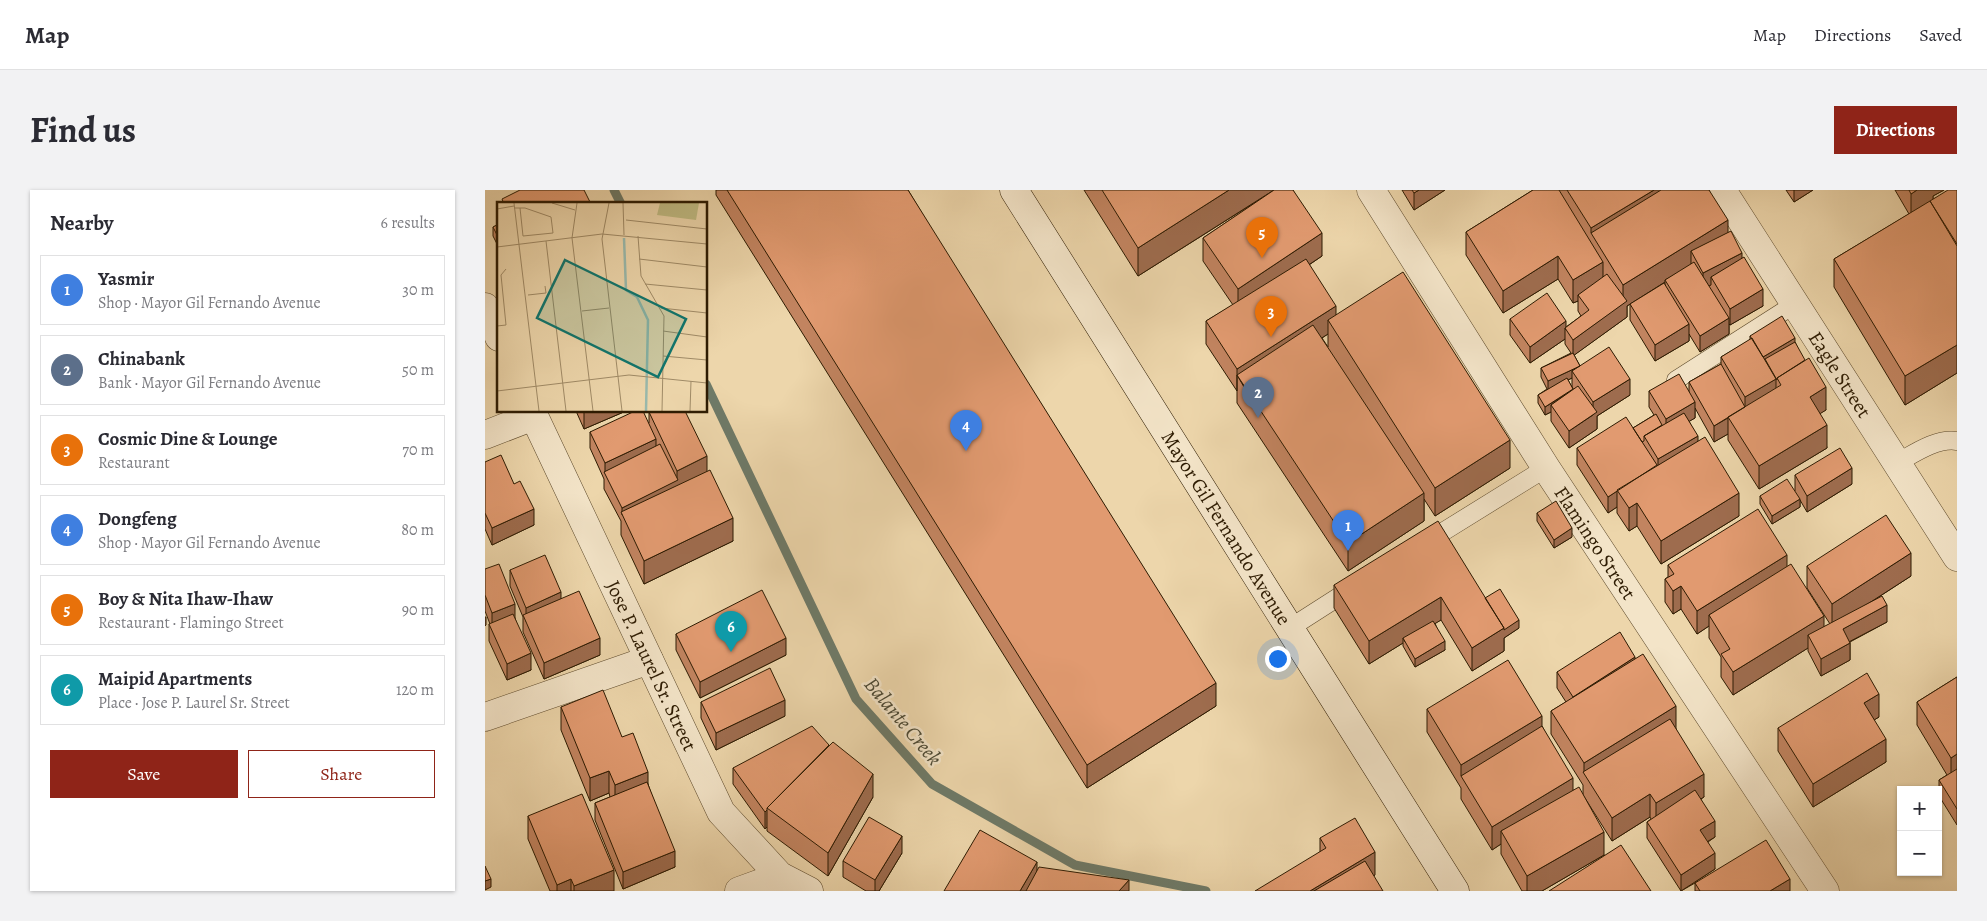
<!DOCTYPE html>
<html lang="en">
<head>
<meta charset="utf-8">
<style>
  body { margin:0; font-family:Alegreya,serif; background:#f2f2f3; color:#2b2b33 }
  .controls { position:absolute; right:15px; bottom:15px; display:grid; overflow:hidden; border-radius:0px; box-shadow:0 1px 4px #0004 }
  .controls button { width:45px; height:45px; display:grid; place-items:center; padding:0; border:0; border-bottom:1px solid #e1e1e2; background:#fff; color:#2b2b33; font:25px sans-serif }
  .you { position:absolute; left:792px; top:468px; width:18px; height:18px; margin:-12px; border:4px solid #fff; border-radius:50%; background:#1a73e8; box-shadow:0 0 0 8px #1a73e833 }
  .badge { display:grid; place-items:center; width:32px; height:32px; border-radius:50%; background:#8f2418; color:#fff; font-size:16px; font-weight:700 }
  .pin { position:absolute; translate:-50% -41px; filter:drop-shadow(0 1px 2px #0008) }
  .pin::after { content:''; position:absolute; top:26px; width:18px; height:15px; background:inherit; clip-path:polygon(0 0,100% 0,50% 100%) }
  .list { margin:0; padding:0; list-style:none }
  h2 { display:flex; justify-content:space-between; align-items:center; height:65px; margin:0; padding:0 20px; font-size:21px }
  h2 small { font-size:16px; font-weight:400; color:#7c7c81 }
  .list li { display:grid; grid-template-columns:32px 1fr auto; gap:15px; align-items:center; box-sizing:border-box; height:70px; margin:0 10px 10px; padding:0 10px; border:1px solid #e1e1e2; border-radius:0px }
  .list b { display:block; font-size:19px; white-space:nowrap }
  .list p { margin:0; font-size:16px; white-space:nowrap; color:#7c7c81 }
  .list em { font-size:16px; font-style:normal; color:#7c7c81 }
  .actions { display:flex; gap:10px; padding:15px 20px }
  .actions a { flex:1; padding:11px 0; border:1px solid #8f2418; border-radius:0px; text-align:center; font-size:18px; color:#8f2418 }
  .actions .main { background:#8f2418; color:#fff }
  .map { position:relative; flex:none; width:1472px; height:701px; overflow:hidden; border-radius:0px }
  header { display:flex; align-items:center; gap:30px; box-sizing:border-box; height:70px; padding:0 25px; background:#fff; border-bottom:1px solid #e1e1e2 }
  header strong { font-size:24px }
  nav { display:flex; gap:28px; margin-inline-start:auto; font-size:18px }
  .intro { display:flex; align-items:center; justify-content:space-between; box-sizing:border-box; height:120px; padding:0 30px }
  h1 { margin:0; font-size:35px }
  .button { padding:12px 22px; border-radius:0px; background:#8f2418; color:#fff; font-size:18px; font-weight:700 }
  main { display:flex; gap:30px; padding:0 30px }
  aside { flex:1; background:#fff; border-radius:0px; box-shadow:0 1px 4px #0004 }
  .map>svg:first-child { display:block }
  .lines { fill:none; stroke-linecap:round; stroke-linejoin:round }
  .stream { stroke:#6e7a68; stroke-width:9 }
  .service-casing { stroke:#5d4a2c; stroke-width:19 }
  .minor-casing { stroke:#5d4a2c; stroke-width:29 }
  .tertiary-casing { stroke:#5d4a2c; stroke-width:29 }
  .secondary-casing { stroke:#2d1b02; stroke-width:29 }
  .service { stroke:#f3e4c8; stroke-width:18 }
  .minor { stroke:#f3e4c8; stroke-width:28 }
  .tertiary { stroke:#f3e4c8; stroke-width:28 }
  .secondary { stroke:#f3e4c8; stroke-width:28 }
  .wall { fill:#c28460; stroke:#2d1b02; fill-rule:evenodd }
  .shaded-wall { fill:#9e6c4e; stroke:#2d1b02 }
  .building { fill:#e19a70; stroke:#2d1b02 }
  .labels { text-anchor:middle; stroke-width:5; stroke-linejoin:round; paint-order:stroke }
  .street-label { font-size:20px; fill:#2d1b02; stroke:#f3e4c8 }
  .water-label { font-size:21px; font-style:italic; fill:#4d4a35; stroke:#f3e4c8 }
  .inset-river { fill:none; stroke:#99b9ac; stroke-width:2.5 }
  .inset-road { fill:none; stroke:#a08b67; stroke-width:1 }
  .view { fill:#0f766e; fill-opacity:0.15; stroke:#0f766e; stroke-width:2.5 }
  .inset-edge { fill:none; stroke:#2d1b02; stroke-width:2.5 }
</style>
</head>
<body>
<header>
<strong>Map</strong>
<nav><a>Map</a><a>Directions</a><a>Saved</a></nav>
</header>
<div class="intro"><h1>Find us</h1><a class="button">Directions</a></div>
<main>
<aside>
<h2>Nearby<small>6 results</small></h2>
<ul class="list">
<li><span class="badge" style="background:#3f7fe0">1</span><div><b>Yasmir</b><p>Shop · Mayor Gil Fernando Avenue</p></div><em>30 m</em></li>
<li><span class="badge" style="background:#5c6f8a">2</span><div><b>Chinabank</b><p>Bank · Mayor Gil Fernando Avenue</p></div><em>50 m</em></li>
<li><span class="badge" style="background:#e8710a">3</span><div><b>Cosmic Dine &amp; Lounge</b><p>Restaurant</p></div><em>70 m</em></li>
<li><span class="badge" style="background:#3f7fe0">4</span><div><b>Dongfeng</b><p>Shop · Mayor Gil Fernando Avenue</p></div><em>80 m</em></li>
<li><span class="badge" style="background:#e8710a">5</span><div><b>Boy &amp; Nita Ihaw-Ihaw</b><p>Restaurant · Flamingo Street</p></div><em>90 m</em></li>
<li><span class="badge" style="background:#0f9aa8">6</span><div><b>Maipid Apartments</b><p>Place · Jose P. Laurel Sr. Street</p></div><em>120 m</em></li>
</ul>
<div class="actions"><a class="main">Save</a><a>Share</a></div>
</aside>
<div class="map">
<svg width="1472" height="701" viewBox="0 0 1472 701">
  <rect width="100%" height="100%" fill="#edd6ab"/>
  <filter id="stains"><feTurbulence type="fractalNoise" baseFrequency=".004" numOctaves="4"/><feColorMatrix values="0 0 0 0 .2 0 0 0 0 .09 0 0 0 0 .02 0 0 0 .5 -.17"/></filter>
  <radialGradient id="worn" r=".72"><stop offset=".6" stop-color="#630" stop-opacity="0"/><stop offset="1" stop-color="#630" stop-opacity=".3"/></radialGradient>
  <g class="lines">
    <path class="stream" d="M129 0 136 14
      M221 194 371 509 447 594 590 675 721 701"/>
    <defs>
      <path id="service" d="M1191 190 1310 114
        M1412 273C1430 263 1451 248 1472 251
        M940 353 1061 278
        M805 438 869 397"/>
      <g id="minor">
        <path id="s1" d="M886 0 1061 278 1340 701"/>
        <path id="s2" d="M1237 0 1472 367"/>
        <path id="s3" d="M49 226 236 622 295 686 324 701"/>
        <path d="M0 527 164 470"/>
        <path d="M254 701 295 686"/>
      </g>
      <path id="tertiary" d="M0 117 14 147
        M0 245 49 226 47 221"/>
      <g id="secondary">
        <path id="s4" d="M529 0 970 701"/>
      </g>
    </defs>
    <use href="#service" class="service-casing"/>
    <use href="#minor" class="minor-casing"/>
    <use href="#tertiary" class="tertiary-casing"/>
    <use href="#secondary" class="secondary-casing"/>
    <use href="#service" class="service"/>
    <use href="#minor" class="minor"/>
    <use href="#tertiary" class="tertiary"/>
    <use href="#secondary" class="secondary"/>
  </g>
  <path class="wall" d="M231 0H423L731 516 602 598 231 5Z
    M599 0H808L837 66 824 75 851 125 1025 278 950 326 939 309V331L863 381 752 213V201L721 154V131L748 115 718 71V48L788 1 653 86ZM843 144V157L837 148Z
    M917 0H960L929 20Z
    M1048 0H1224L1243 43 1257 68 1278 116 1245 135 1244 134V144L1215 162 1204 144V151L1170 171 1145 130V114L1142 116V127L1089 165 1095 176 1145 205 1112 226V239L1084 258 1066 231V222L1060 225 1053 213V205L1062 199 1056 187V178L1086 163 1080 154V149L1045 173 1025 145V129L1081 137 1096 126 1093 121V111L1088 113 1073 89 1018 123 981 65V42ZM1180 92V96L1164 102ZM1087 188V197L1088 199 1083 190Z
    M1301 0H1328L1309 12Z
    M1410 0H1459L1448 6V9L1472 0V183L1420 215 1349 97V69L1424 24Z
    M14 34V58L8 46V37Z
    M1265 146 1310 152 1341 220 1335 223 1342 258 1274 299 1243 250V244L1229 252 1210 218V228L1204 231 1213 251 1254 326 1176 374 1152 336 1144 341 1132 323V317L1123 323 1092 275V258L1148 238 1169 225 1164 217V201L1204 202V192L1236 174V167L1265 150Z
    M91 221H141L99 239Z
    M164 222 222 281 248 351 159 394 136 345V331L119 299V289L105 258V242L164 233Z
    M0 272 29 294 49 335 7 355 0 339Z
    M1310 285 1367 294 1322 322 1315 310V317L1287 334 1275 314V306L1310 301Z
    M1052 323 1087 347 1069 358 1052 331Z
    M1183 375 1302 377 1339 437 1345 434 1322 398V376L1426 386 1386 412 1402 432 1365 452V470L1336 486 1323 461V458L1248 505 1236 487V467L1224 448V436L1212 444 1196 419 1188 424 1180 412V389L1183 387Z
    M0 379 30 428 46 480 22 490 4 451V434H5L0 421Z
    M25 380 76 409 115 465 59 489 38 442V427L25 396Z
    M849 395 1000 408 1034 438 1019 448V461L987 481 956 430 950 433 960 460 930 477 918 456V453L884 474 849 418Z
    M191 444 301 465 215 508 191 460Z
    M1150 469 1191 539 1219 607 1216 609 1230 647 1223 652 1230 679 1210 692 1305 701H1210V693L1196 701 1162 648V632L1166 629 1165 627 1127 651 1098 605V595L1066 544V521L1081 512 1072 498V482Z
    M1472 487V635L1454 606V590L1462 585 1432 535V512Z
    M216 512 300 526 231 560 216 528Z
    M76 517 137 547 163 594 190 677 138 699 110 630V613L125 607 124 603 105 611 76 540Z
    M942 519 1057 536 1088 600 1119 665 1057 701H1037L1016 664V654L1007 660 976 609V598L942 542Z
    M1394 527 1389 530 1401 572 1328 617 1293 561V538Z
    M248 578 388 607 343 686 282 641V637L280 639 248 594Z
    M43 626 129 701H65L43 649Z
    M835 648 890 685 889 686 835 662Z
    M417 663 394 701H381L358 687V671Z"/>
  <path class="shaded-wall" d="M744 0H789L653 86V58Z
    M934 0H960L929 20V3Z
    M1169 0H1206L1106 43V38Z
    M1309 0H1328L1309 12Z
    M1432 0H1459L1448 6V13L1426 27V4Z
    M1243 30V53L1206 61V76L1180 90V92L1142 116V127L1088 166V150L1138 113V95Z
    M837 43V66L753 122V99Z
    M1257 63V80L1226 87V95L1218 99V83Z
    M1073 66V89L1018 123V101Z
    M1118 72V95L1093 105V111L1088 113V90Z
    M1278 99V116L1245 135V119Z
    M851 116V139L843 130V144L759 197 752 185V201V179Z
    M1244 128V144L1215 162V146Z
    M1081 131V140L1080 138V149L1045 173V157Z
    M1204 134V151L1170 171V155Z
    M1310 148V157L1282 174 1278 167Z
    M1472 155V183L1420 215V186Z
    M1095 176 1087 181V188L1063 200V191Z
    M1145 189V205L1112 226V239L1084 258V241L1108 225V212Z
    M1291 189V205L1260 219V207Z
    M1341 197V220L1325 230V207Z
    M1088 200 1066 215V222L1060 225V217Z
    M1210 212V228L1181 245V229Z
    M102 221H141L99 239V222Z
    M1243 228V244L1229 252V236Z
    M1342 235V258L1274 299V276Z
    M1213 246V262L1173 286V269Z
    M171 249V265L120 283V273Z
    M1025 250V278L950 326V298Z
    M222 266V283L137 325V318L192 290V281Z
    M1367 278V294L1322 322V306Z
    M1132 301V317L1123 323V307Z
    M939 303V331L863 381V353Z
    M1254 303V326L1176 374V351Z
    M1315 309V317L1287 334V326Z
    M1152 313V336L1144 341V318Z
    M49 319V335L7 355V338Z
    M248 328V351L159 394V371Z
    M1087 338V347L1069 358V350Z
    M1426 363V386L1347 437V414Z
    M1302 365V388L1224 425V436L1212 444V421Z
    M1196 396V419L1188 424V401Z
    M76 402V419L41 432V418Z
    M956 407V430L920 452 918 448V453L884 474V451Z
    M30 414V430L7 440V423Z
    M1402 415V432L1358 455V439Z
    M1339 426V449L1323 445V458L1248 505V482Z
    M0 427H1V435L0 436Z
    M1034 430V438L1019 448V461L987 481V458L1019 438Z
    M115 448V465L59 489V473Z
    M301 448V465L215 508V492Z
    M960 451V460L930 477V469Z
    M1365 453V470L1336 486V469Z
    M46 463V480L22 490V474Z
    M1150 467V483L1088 523V507Z
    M731 493V516L602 598V575Z
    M1394 504V527L1379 536V513Z
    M300 510V526L231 560V543Z
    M1191 516V539L1099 583V573Z
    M1057 526V549L976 586V575Z
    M1401 549V572L1328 617V594Z
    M1472 564V587L1466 591V568Z
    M124 581V603L105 611V588Z
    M163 582V605L130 618V595Z
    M388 584V607L343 686V663Z
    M1219 584V607L1171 636V613Z
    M1088 588V610L1016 641V654L1007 660V637Z
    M1165 604V627L1127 651V628Z
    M282 620V637L280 639V622Z
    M1230 631V647L1215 656V640Z
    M1119 642V665L1057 701H1042V686Z
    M417 646V663L394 701H390V690Z
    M190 661V677L138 699V682Z
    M890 662V685L863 701H825Z
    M1230 663V679L1196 701V685Z
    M552 672V695L548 701H535Z
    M129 680V701H89V696Z
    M6 689V697L0 700V691Z
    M86 689V701H72V695Z
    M1305 689V701H1285Z
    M644 690V701H634Z"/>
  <path class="building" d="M35 0H99L106 14H19L17 9Z
    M242 0H423L731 493 602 575Z
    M617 0H744L653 58Z
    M789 0H808L837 43 753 99 718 48Z
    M927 0H934L929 3Z
    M1048 0H1074L1118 72 1088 90 1073 66 1018 101 981 42Z
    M1082 0H1169L1106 38Z
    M1176 0H1224L1243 30 1138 95 1106 43Z
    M1424 0H1432L1426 4Z
    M1463 0H1472V54L1445 11Z
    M1445 11 1472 56V155L1420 186 1349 69Z
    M14 34V49L8 37Z
    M1246 41 1257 63 1218 83 1206 61Z
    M1259 67 1278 99 1245 119 1226 87Z
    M821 69 851 116 752 179 721 131Z
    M1209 72 1244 128 1215 146 1180 90Z
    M918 82 1025 250 950 298 843 130Z
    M1122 84 1142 111 1088 150 1080 138 1104 120 1093 105Z
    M1179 93 1204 134 1170 155 1145 114Z
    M1062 103 1081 131 1045 157 1025 129Z
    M1297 126 1310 148 1278 167 1265 146Z
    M828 135 939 303 863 353 752 185Z
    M1267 148 1291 189 1260 207 1236 167Z
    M1310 152 1320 170 1292 188V190L1280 169Z
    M1124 157 1145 189 1108 212 1087 181Z
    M1088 163 1095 176 1063 191 1056 178Z
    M1324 168 1341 197 1325 207 1342 235 1274 276 1243 227 1296 195 1292 188Z
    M1236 174 1260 217 1229 236 1204 192Z
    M1194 184 1210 212 1181 229 1164 201Z
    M1082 188 1088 199 1060 217 1053 205Z
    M1093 196 1112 222 1084 241 1066 215Z
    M150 221H158L171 249 120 273 105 242Z
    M166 221H200L222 266 192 281 164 222Z
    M1199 223 1213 246 1173 269 1159 246Z
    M1171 224 1177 235 1159 246V251L1157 252 1148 238Z
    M1141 227 1172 275 1123 307 1092 258Z
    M1220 247 1254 303 1176 351 1152 313 1144 318 1132 300Z
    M175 254 193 290 137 318 119 282Z
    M1355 258 1367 278 1322 306 1310 285Z
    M16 265 29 294 35 291 49 319 7 338 0 323V272Z
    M225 280 248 328 159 371 136 322Z
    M1302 289 1315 309 1287 326 1275 306Z
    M1071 311 1087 338 1069 350 1052 323Z
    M1273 319 1302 365 1212 421 1196 396 1188 401 1180 389 1189 384 1183 375Z
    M1401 325 1426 363 1347 414 1322 376Z
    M953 331 1019 438 987 458 956 407 884 451 849 395Z
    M60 365 76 402 41 418 25 380Z
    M14 374 30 414 7 423 0 405V379Z
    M1306 374 1339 426 1248 482 1236 464 1245 459 1224 425Z
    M1015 399 1034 430 1019 440V438L1000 408Z
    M277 400 301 448 215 492 191 444Z
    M94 401 115 448 59 473 38 425Z
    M1397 406 1402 415 1358 439 1365 453 1336 469 1323 445Z
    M28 424 46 463 22 474 4 434Z
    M948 431 960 451 930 469 918 448Z
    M1135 442 1150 467 1088 507 1072 482Z
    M1158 464 1191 516 1099 573 1066 521Z
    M1023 470 1057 526 976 575 942 519Z
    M285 478 300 510 231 543 216 512Z
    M1382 483 1394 504 1379 513 1401 549 1328 594 1293 538Z
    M1472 487V564L1466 568 1432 512Z
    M118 500 137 547 148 543 163 582 130 595 124 581 105 588 76 517Z
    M1185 529 1219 584 1171 613 1165 604 1127 628 1098 582Z
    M327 536 344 555 282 618V620L280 622 248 578Z
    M1057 536 1088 588 1007 637 976 586Z
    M348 552 388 584 343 663 282 618Z
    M1472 579V619L1454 590Z
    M162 592 190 661 138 682 110 613Z
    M1094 597 1119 642 1042 686 1016 641Z
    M1210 600 1230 631 1215 640 1230 663 1196 685 1162 632Z
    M97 604 129 680 89 696 86 689 72 695 43 626Z
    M384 627 417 646 390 690 358 671Z
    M870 628 890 662 825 701H770L841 658 835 648Z
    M495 640 552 672 535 701H459Z
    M1281 650 1305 689 1285 701H1215L1210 693Z
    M1136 655 1166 701H1064Z
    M880 671 898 701H829Z
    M0 676 6 689 0 691Z
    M554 677 644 690 634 701H541Z"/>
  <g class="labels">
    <g class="street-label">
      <text dy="7" stroke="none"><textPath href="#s2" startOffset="219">Eagle Street</textPath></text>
      <text dy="7" stroke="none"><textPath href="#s4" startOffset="399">Mayor Gil Fernando Avenue</textPath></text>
      <text dy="7" stroke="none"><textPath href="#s1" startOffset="418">Flamingo Street</textPath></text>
      <text dy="7" stroke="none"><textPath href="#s3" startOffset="276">Jose P. Laurel Sr. Street</textPath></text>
    </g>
    <g class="water-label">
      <text transform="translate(418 531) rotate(50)" y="7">Balante Creek</text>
    </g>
  </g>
  <g transform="translate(12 12)">
    <rect width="210" height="210" fill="#edd6ab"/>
    <path d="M163 1H202L199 18 160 13Z" fill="#c0bb83"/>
    <path class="inset-river" d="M127 36 129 88 140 95 151 118 149 209"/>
    <path class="inset-road" d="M17 1 42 209M55 1 78 8M80 1 75 36 96 209M112 1 105 37 125 209M126 1 127 33M17 6H28L54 15 56 31 26 34 23 6M0 7 17 4M129 18 210 27M141 34 144 74 167 114 165 209M49 39 69 209M0 45 105 32 210 42M142 57 210 65M148 82 210 88M31 93 49 91 48 84M164 106 210 111M85 109 112 106M0 124 9 123 4 73 9 67M166 129 210 135M166 154 210 158M0 189 132 173 210 181M193 209 194 179"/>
    <path class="view" d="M68 58 189 117 161 175 40 116Z"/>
    <rect width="210" height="210" class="inset-edge"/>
  </g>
  <rect width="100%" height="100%" filter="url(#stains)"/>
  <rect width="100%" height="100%" fill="url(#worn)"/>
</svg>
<div class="controls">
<button>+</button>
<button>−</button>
</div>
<div class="you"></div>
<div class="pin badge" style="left:863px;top:361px;background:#3f7fe0">1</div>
<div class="pin badge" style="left:773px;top:228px;background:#5c6f8a">2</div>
<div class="pin badge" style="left:786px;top:147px;background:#e8710a">3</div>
<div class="pin badge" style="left:481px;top:261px;background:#3f7fe0">4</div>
<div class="pin badge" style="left:777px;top:68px;background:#e8710a">5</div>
<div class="pin badge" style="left:246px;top:462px;background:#0f9aa8">6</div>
</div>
</main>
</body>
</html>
